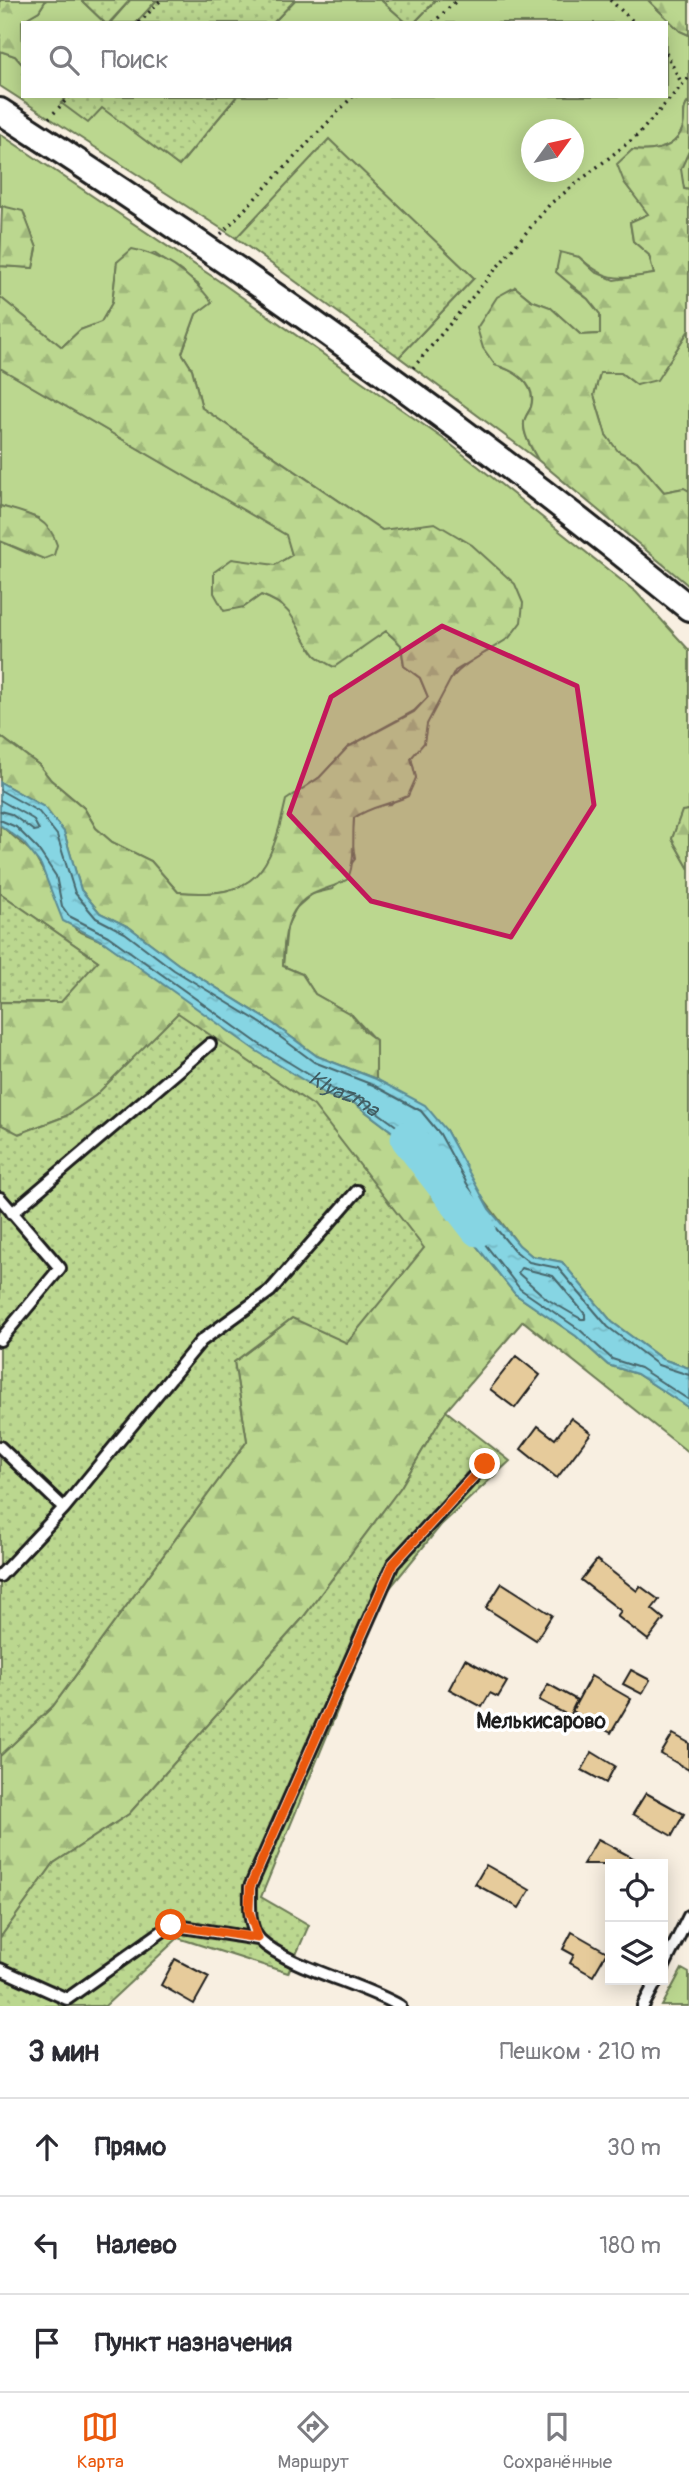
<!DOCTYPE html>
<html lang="ru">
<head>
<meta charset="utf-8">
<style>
  body { margin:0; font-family:Pangolin,sans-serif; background:#f7f7f7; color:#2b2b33 }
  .controls { position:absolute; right:21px; bottom:21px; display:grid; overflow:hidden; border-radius:0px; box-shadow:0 4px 18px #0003 }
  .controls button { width:63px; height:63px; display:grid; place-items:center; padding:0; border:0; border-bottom:2px solid #e1e1e2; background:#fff; color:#2b2b33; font:35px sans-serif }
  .compass { position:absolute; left:521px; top:119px; width:63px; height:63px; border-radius:50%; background:#fff; box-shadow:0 4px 18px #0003; rotate:57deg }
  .stop { position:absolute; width:21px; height:21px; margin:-16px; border:5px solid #ea580c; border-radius:50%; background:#fff }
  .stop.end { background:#ea580c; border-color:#fff; box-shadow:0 2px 7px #0008 }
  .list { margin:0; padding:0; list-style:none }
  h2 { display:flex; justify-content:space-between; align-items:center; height:91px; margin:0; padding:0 28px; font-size:30px }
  h2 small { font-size:23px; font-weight:400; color:#7c7c81 }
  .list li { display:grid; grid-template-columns:46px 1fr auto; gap:21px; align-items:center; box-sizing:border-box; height:98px; padding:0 28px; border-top:2px solid #e1e1e2 }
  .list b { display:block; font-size:26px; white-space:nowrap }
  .list em { font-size:23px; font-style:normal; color:#7c7c81 }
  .icon { flex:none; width:38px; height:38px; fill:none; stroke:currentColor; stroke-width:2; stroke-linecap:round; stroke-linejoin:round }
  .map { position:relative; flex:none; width:689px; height:2006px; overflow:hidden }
  .search { position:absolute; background:#fff; box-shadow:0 4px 18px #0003; left:21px; right:21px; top:21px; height:77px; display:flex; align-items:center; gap:18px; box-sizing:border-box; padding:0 24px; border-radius:0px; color:#7c7c81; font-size:26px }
  .sheet { height:385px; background:#fff }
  nav { display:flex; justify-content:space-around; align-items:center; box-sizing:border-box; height:98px; border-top:2px solid #e1e1e2; background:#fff; font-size:19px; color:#7c7c81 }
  nav a { display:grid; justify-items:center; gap:4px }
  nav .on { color:#ea580c }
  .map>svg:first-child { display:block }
  .grass { fill:#bbd78f; stroke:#6c7a56; stroke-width:2; fill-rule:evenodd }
  .forest { fill:url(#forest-firs); stroke:#6c7a56; stroke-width:2 }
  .park { fill:url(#park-dots); stroke:#6c7a56; stroke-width:2 }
  .water { fill:url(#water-ripples); stroke:#5c8b93; stroke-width:2 }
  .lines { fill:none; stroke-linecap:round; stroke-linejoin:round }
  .shore { stroke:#46666c; stroke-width:2 }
  .river { stroke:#86d5e3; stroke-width:35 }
  .building { fill:#e6cb9b; stroke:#1c1c1c; stroke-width:2 }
  .service-casing { stroke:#1c1c1c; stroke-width:16 }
  .tertiary-casing { stroke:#1c1c1c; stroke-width:30 }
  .path { stroke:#1c1c1c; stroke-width:3.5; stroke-dasharray:2 5; stroke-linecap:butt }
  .service { stroke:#fff; stroke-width:10 }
  .tertiary { stroke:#fff; stroke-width:24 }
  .route { stroke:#ea580c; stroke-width:9 }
  .marked { fill:#c2185b; fill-opacity:0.2; stroke:#c2185b; stroke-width:5; stroke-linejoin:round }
  .labels { text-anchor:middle; stroke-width:7; stroke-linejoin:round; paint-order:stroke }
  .water-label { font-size:21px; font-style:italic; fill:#415d62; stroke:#fff }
  .neighbourhood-label { font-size:21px; font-weight:bold; fill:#1c1c1c; stroke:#fff }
</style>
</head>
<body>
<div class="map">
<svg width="689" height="2006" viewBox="0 0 689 2006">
  <defs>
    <pattern id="forest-firs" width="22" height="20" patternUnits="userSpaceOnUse" patternTransform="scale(1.75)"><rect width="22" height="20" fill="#bbd78f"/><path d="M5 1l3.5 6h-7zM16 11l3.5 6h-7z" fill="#a0b87b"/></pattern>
    <pattern id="park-dots" width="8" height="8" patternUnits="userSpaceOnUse" patternTransform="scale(1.75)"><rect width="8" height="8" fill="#bbd78f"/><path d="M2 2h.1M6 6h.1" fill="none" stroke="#a0b87b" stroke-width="1.8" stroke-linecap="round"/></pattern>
    <pattern id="water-ripples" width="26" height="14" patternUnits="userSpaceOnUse" patternTransform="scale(1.75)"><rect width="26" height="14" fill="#86d5e3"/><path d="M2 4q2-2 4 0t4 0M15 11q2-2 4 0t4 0" fill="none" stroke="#73b6c2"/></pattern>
  </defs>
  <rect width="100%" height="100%" fill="#f8efe1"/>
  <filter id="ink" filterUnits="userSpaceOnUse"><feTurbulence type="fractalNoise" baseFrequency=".0143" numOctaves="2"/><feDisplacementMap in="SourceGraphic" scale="14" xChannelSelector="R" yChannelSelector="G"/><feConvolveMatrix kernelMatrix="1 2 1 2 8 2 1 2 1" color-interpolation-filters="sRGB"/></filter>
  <g filter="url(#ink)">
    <path class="grass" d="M46 0H81L105 23H23L21 21 39 11Z
      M130 0H157L136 23H110Z
      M295 0H381L407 23H273Z
      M436 0H648L680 31 689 35V101C681 110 686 116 683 127 676 150 651 152 632 150L624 182 649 214 630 222 633 241 649 255 654 274C618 279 608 283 579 257L571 287 588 299 601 315 600 334 581 335 550 307 531 300 515 287 495 365C513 370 537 383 531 407 529 412 524 417 524 423 523 435 532 449 538 460L399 357 474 278 329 140 236 238 0 86V51L15 56 23 65V96H68L61 104 102 107 179 166 237 96H666V23H414ZM532 130H574V172H532Z
      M0 134 219 281 445 440 636 592 689 650V810L682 812 672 839 689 869V1368L662 1359 612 1322 562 1262 532 1256 519 1245 481 1196 446 1130 399 1092 376 1079 375 1040 352 1015 315 994 302 974 283 966 287 926 296 908 312 894 332 889 355 859 352 839 354 818 371 806 391 804 416 778 411 758C422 745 422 739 427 724 437 688 458 665 490 650L382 530 202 408 192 369 182 353 196 314 199 285 154 253 117 262 112 303 101 323 80 330 62 347 0 297V266L33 268 37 248 23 212 0 207Z
      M689 151V190L684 189 680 169Z
      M689 330V491L683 488 664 492 637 461 618 452 606 435 594 395 600 373H621L637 385 669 361Z
      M0 368 287 535 292 555 275 565 254 564 244 607 261 595C294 606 300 628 316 656L351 657 367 643 386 631 401 645 404 666 420 678 428 697 414 711 348 747 320 777 287 800C270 872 257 899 178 892L151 861 112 842 96 828 84 808 51 780 39 765 0 736V541L34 556 38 518 0 506Z
      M682 1969 689 1973V2006H662Z"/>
    <path class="forest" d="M0 0H46L39 11 22 21 23 65 15 56 0 51Z
      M648 0H689V35L680 31Z
      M689 101V151L681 169 684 189 689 190V330L657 380 637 385 621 373H600L594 395 606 435 618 451 637 461 664 492 684 488 689 491V586L538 460C532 449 523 435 524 423 524 418 529 412 531 407 538 383 513 370 495 365L483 348 477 328 497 297 515 287 531 300 550 307 581 335 600 334V314L588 299 556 272 560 252 579 257 595 272 614 280 654 274 649 255 633 241 630 222 648 214 624 182 617 164 632 150C651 152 676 150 683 127 686 116 681 110 689 101Z
      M2 206 23 211 37 248 33 268 0 266Z
      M132 249C164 255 191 275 212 302L196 314 182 353 192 369 202 408 382 530 435 523 472 545 515 584 523 603 521 622 509 638 455 671 427 724 424 743 411 758 416 778 408 796C389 805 371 806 354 818 352 840 356 858 348 879 337 886 325 888 313 894 286 907 283 940 283 966L302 974 315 994 352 1015 364 1031 376 1040V1079L317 1056 268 1020 178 964 129 927 100 913 81 890 64 832 44 807 0 782V736L39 765 51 780 84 808 96 828 112 842 151 861 178 892C257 899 270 872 286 800L320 777 348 747 414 712 428 697 420 678 404 666 401 645 386 631 334 667C328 664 320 660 315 655 294 629 299 608 261 595L244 607 224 611 214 593V572L232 559 275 565 292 555 286 535 0 368V297L62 347 80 330 101 322 112 303 117 262Z
      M0 506C25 513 49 516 57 545L54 555 44 559 0 541Z
      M689 810V869L672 839 682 811Z
      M0 825 33 853 76 930 104 942 329 1096 354 1103 402 1139 443 1180 467 1234 515 1294 576 1336 608 1365 637 1374 689 1408V1453L523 1321 446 1411 401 1487 302 1619 129 1814 54 1863 0 1938V1756L53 1706 247 1441 234 1362 292 1318 95 1096 66 1116 18 1134 0 1124V1002L42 1003 98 961 0 893Z"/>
    <path class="park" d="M81 0H130L109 23H105Z
      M157 0H295L273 23H136Z
      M381 0H436L414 23H407Z
      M68 96H237L179 166 102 108 88 123 61 103Z
      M329 139 474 278 399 357 236 238Z
      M0 893 98 961 61 1002H0Z
      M178 1013 314 1106 424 1248 347 1343 292 1318 234 1362 247 1441 53 1706 0 1756V1124L19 1134 66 1116 95 1096Z
      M446 1411 510 1461 441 1525 385 1594 261 1897 309 1925 288 1973 178 1938 105 2006H0V1938L54 1863 129 1814 302 1619 401 1487Z"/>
    <path class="water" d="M0 782 44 807 64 832 81 890 100 913 129 927 178 964 268 1020 317 1056 376 1079 425 1105 446 1130 489 1209 519 1245 532 1256 562 1262 612 1322 662 1359 689 1368V1408L637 1374 608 1365 576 1336 515 1294 467 1234 443 1180 402 1139 354 1103 329 1096 255 1050 104 942 63 921 41 865 23 842 0 825Z"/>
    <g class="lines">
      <g class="shore">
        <path d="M0 790 39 812 57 835 75 893 96 918 125 933 174 970 264 1025 314 1062 373 1085 421 1111 440 1134 483 1213 514 1250 529 1262 558 1268 608 1327 658 1365 689 1375"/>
        <path d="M0 800 33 819 39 830 34 831 11 814 0 811"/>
        <path id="s1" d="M0 820 16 827 38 849 56 876 62 906 69 916 108 936 259 1044 332 1089 358 1098 406 1133 449 1176 474 1230 520 1289 580 1330 612 1359 640 1368 689 1400"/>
        <path d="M521 1268 553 1276 585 1314V1319H581L547 1299 518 1273Z"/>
      </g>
      <path class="river" d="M408 1138 478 1229"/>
    </g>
    <path class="building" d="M516 1356 540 1375 515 1408 490 1389Z
      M571 1418 591 1433 557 1478 521 1449 538 1426 555 1439Z
      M597 1560 637 1591 640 1586 659 1600 652 1609 664 1619 648 1640 617 1616 621 1611 581 1580Z
      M502 1583 552 1615 536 1640 486 1608Z
      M465 1659 507 1682 498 1697 490 1693 482 1707 449 1689Z
      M631 1670 650 1680 642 1694 623 1684Z
      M591 1676 631 1699 611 1733 572 1711Z
      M548 1684 577 1700 569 1716 539 1700Z
      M673 1734 689 1743V1770L661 1754Z
      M592 1752 615 1766 606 1783 582 1770Z
      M646 1793 684 1814 672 1836 633 1814Z
      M598 1839 644 1864H583Z
      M486 1865 530 1890 519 1908 475 1884Z
      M572 1932 607 1952 593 1976 570 1963 574 1955 563 1949Z
      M175 1959 209 1977 194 2004 161 1985Z"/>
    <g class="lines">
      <defs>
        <path id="service" d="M0 1198 60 1268 0 1340
          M12 1213 210 1044
          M0 1447 64 1508 0 1576
          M64 1508 201 1341 270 1291 357 1191
          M663 1968 689 1916
          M0 1969 67 1999 171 1925 258 1939
          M400 2006C363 1984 288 1967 260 1940 248 1928 250 1903 250 1887L393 1564 485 1464
          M643 2006 657 1980"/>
        <path id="tertiary" d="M0 111C240 266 468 427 689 608"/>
      </defs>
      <use href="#service" class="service-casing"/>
      <use href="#tertiary" class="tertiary-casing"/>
      <path class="path" d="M610 0 635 23
        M139 23 161 0
        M433 23 457 0
        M666 53 682 84
        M49 118 70 96
        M221 234 353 96
        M413 368 550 204 638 135 689 77"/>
      <use href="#service" class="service"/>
      <use href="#tertiary" class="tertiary"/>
    </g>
  </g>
  <g class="lines" filter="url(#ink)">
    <path class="route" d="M171 1925 258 1938 249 1911 250 1887 393 1564 485 1464"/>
  </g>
  <path class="marked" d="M442 626 577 686 594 805 511 937 371 901 289 814 331 697Z"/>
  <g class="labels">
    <g class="water-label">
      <text dy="7" stroke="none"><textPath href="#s1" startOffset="452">Klyazma</textPath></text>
    </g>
    <g class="neighbourhood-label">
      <text x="541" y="1728">Мелькисарово</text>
    </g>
  </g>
</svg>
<div class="controls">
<button><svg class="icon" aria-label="locate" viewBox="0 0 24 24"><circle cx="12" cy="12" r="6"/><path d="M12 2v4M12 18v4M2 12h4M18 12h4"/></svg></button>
<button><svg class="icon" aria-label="layers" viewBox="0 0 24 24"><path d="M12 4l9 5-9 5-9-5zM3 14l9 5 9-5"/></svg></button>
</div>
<svg class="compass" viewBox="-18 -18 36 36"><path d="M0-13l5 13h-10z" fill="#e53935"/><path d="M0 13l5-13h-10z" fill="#7c7c81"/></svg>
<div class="stop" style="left:171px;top:1925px"></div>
<div class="stop end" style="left:485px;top:1464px"></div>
<div class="search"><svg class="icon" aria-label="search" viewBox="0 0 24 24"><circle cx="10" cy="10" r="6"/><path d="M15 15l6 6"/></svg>Поиск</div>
</div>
<section class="sheet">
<h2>3 мин<small>Пешком · 210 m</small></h2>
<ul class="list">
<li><svg class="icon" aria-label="ahead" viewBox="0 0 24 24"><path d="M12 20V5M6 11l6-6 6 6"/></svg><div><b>Прямо</b></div><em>30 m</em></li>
<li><svg class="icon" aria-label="left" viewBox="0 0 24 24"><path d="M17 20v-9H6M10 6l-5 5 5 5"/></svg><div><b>Налево</b></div><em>180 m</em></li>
<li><svg class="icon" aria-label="arrive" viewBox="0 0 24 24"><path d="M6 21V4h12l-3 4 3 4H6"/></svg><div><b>Пункт назначения</b></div></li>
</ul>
</section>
<nav>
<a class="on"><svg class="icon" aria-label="map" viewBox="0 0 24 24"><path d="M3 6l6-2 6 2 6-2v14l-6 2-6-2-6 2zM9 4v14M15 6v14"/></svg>Карта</a>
<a><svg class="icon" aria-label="directions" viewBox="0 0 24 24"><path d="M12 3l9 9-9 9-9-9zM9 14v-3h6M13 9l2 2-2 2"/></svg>Маршрут</a>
<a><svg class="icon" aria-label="saved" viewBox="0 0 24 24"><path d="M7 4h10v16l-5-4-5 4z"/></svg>Сохранённые</a>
</nav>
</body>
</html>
